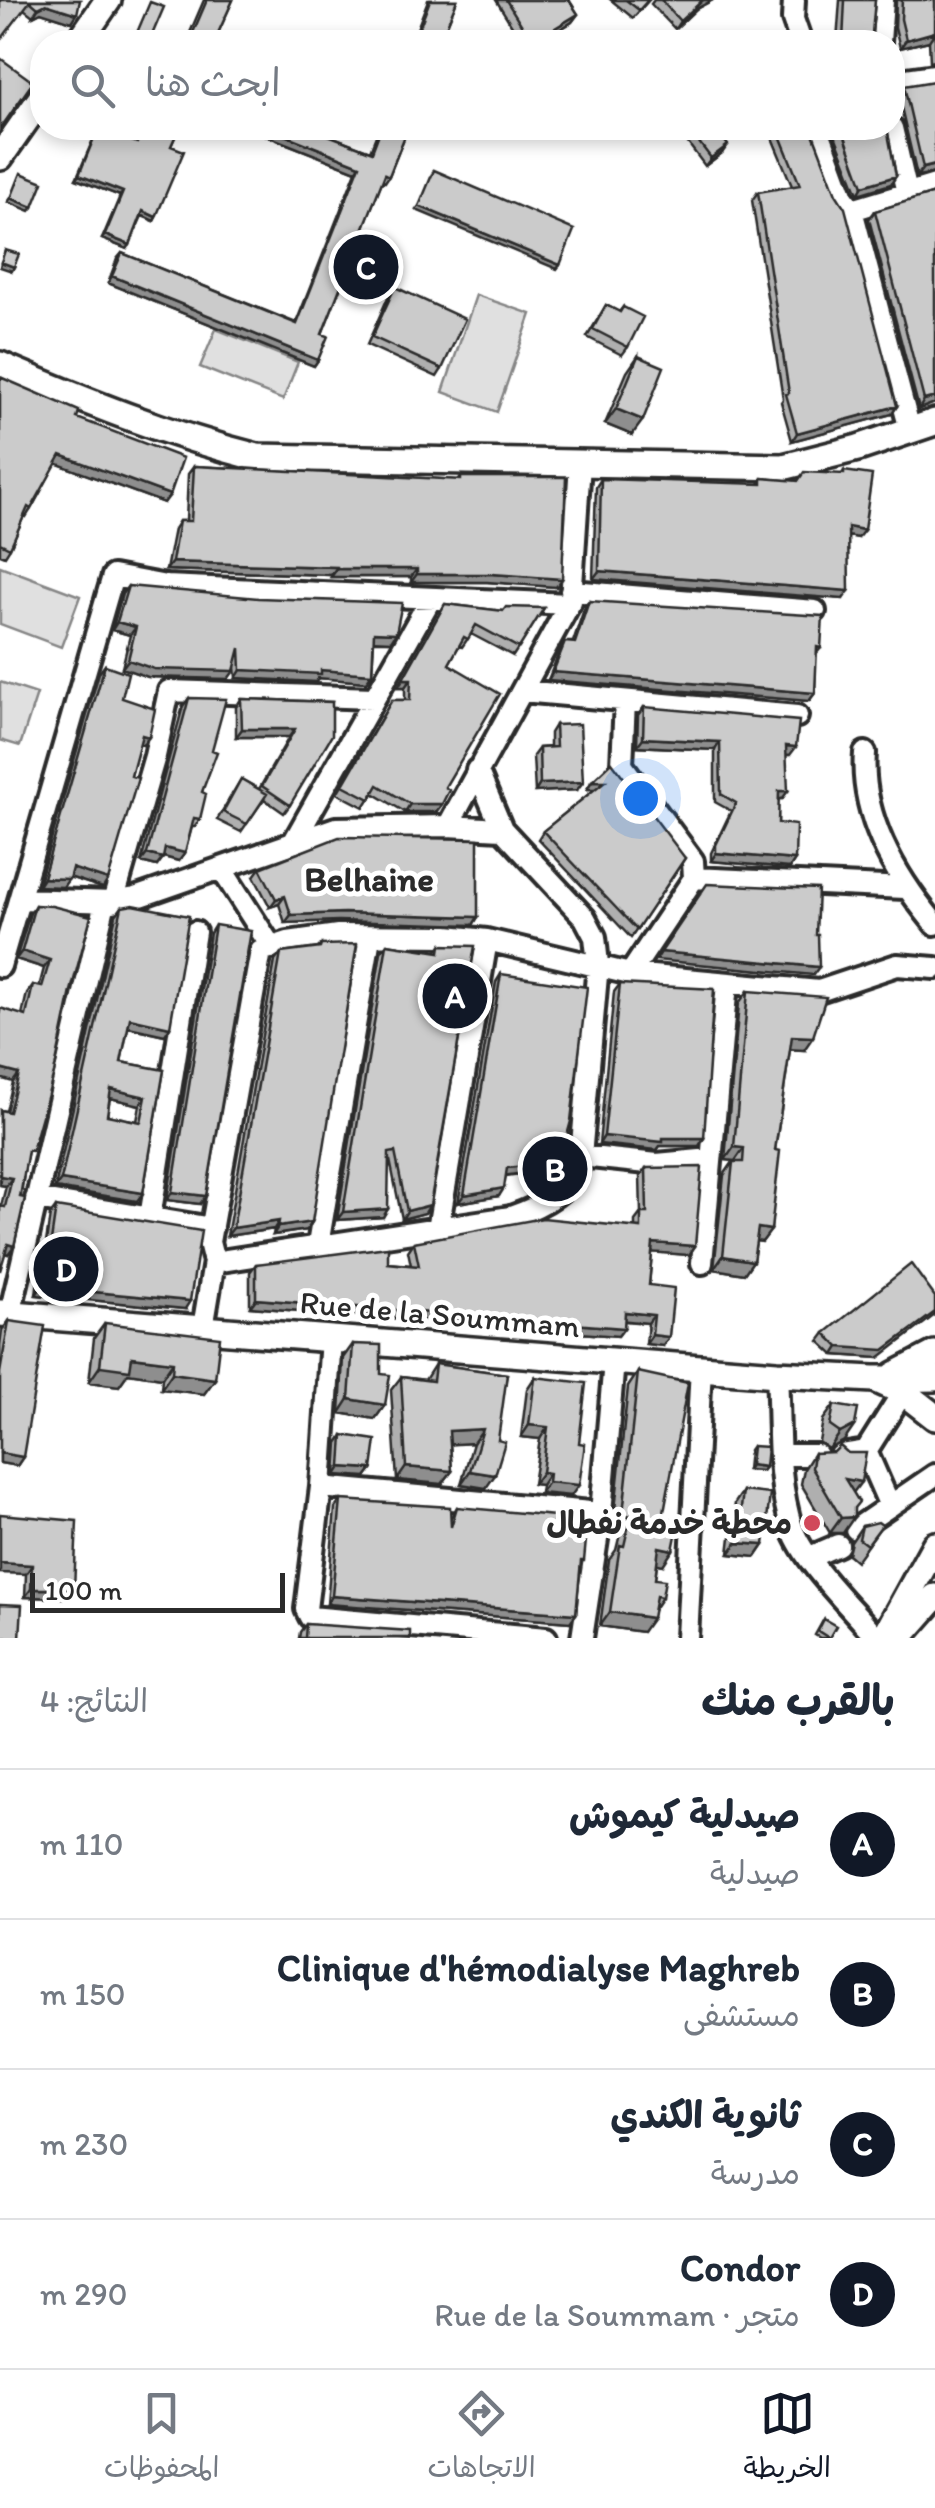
<!DOCTYPE html>
<html lang="ar">
<head>
<meta charset="utf-8">
<style>
  body { margin:0; font-family:Itim,"Playpen Sans Arabic",sans-serif; background:#f2f2f3; color:#1f2937; direction:rtl }
  .scale { position:absolute; left:30px; bottom:25px; width:255px; box-sizing:border-box; padding-left:10px; border:5px solid #2b2b2b; border-top:0; font-size:28px; line-height:35px; white-space:nowrap; color:#2b2b2b; -webkit-text-stroke:8px #fff; paint-order:stroke }
  .you { position:absolute; left:640px; top:798px; width:35px; height:35px; margin:-25px; border:8px solid #fff; border-radius:50%; background:#1a73e8; box-shadow:0 0 0 15px #1a73e833 }
  .badge { display:grid; place-items:center; width:65px; height:65px; border-radius:50%; background:#111827; color:#fff; font-size:32px; font-weight:700 }
  .pin { position:absolute; translate:-50% -50%; border:5px solid #fff; box-shadow:0 2px 10px #0006 }
  .list { margin:0; padding:0; list-style:none }
  h2 { display:flex; justify-content:space-between; align-items:center; height:130px; margin:0; padding:0 40px; font-size:42px }
  h2 small { font-size:32px; font-weight:400; color:#747a83 }
  .list li { display:grid; grid-template-columns:65px 1fr auto; gap:30px; align-items:center; box-sizing:border-box; height:150px; padding:0 40px; border-top:2px solid #e0e1e3 }
  .list b { display:block; font-size:38px; white-space:nowrap }
  .list p { margin:0; font-size:32px; white-space:nowrap; color:#747a83 }
  .list em { font-size:32px; font-style:normal; color:#747a83 }
  .icon { flex:none; width:55px; height:55px; fill:none; stroke:currentColor; stroke-width:2; stroke-linecap:round; stroke-linejoin:round }
  .map { position:relative; flex:none; width:935px; height:1638px; overflow:hidden; direction:ltr }
  .search { position:absolute; background:#fff; box-shadow:0 5px 15px #0003; left:30px; right:30px; top:30px; height:110px; display:flex; align-items:center; gap:25px; box-sizing:border-box; padding:0 35px; border-radius:40px; color:#747a83; font-size:38px }
  .sheet { height:730px; background:#fff }
  nav { display:flex; justify-content:space-around; align-items:center; box-sizing:border-box; height:140px; border-top:2px solid #e0e1e3; background:#fff; font-size:28px; color:#747a83 }
  nav a { display:grid; justify-items:center; gap:5px }
  nav .on { color:#111827 }
  .map>svg:first-child { display:block }
  .green { fill:#e0e0e0; stroke:#868686; stroke-width:2.5 }
  .lines { fill:none; stroke-linecap:round; stroke-linejoin:round }
  .minor-casing { stroke:#2b2b2b; stroke-width:28 }
  .major-casing { stroke:#2b2b2b; stroke-width:32 }
  .minor { stroke:#fff; stroke-width:20 }
  .major { stroke:#fff; stroke-width:25 }
  .wall { fill:#afafaf; stroke:#2b2b2b; stroke-width:2.5; fill-rule:evenodd }
  .shaded-wall { fill:#8e8e8e; stroke:#2b2b2b; stroke-width:2.5 }
  .building { fill:#cbcbcb; stroke:#2b2b2b; stroke-width:2.5; fill-rule:evenodd }
  .poi-dot { fill:#d1495b; stroke:#fff; stroke-width:4 }
  .labels { text-anchor:middle; stroke-width:10; stroke-linejoin:round; paint-order:stroke }
  .street-label { font-size:32px; fill:#2b2b2b; stroke:#fff }
  .poi-label { font-size:32px; font-weight:bold; fill:#2b2b2b; stroke:#fff; text-anchor:end }
  .neighbourhood-label { font-size:35px; font-weight:bold; fill:#2b2b2b; stroke:#fff }
</style>
</head>
<body>
<div class="map">
<svg width="935" height="1638" viewBox="0 0 935 1638">
  <rect width="100%" height="100%" fill="#fff"/>
  <filter id="ink" filterUnits="userSpaceOnUse"><feTurbulence type="fractalNoise" baseFrequency=".01" numOctaves="2"/><feDisplacementMap in="SourceGraphic" scale="20" xChannelSelector="R" yChannelSelector="G"/><feConvolveMatrix kernelMatrix="1 2 1 2 8 2 1 2 1" color-interpolation-filters="sRGB"/></filter>
  <g filter="url(#ink)">
    <path class="green" d="M476 295 531 314 497 412 443 392Z
      M216 329 298 362 283 400 200 367Z
      M0 566 80 596 61 647 0 624Z
      M0 682 37 694 20 746 0 740Z"/>
    <g class="lines">
      <defs>
        <path id="minor" d="M794 0 793 19 801 42
          M880 42 883 0
          M892 81 935 75
          M892 128 907 193
          M818 129 843 197 852 210 910 430
          M852 210 935 185
          M571 591 815 611
          M522 691 797 716
          M625 701 622 765 693 861 694 878 630 974
          M865 753C860 816 896 877 935 924
          M448 826 571 601 580 463
          M293 843 431 598
          M221 868 272 948
          M694 878 905 888
          M21 899 113 902 135 898 336 828 448 826 502 829
          M113 902 155 756 169 691 373 698
          M0 966 113 576 166 586 569 604
          M581 1156 657 1164 711 1159
          M36 1199 212 1228
          M150 1218 195 932
          M438 1229 487 940
          M318 1245 370 937
          M214 1262 511 1217C541 1206 575 1191 581 1156L598 964 595 937 585 918 502 829 477 770
          M702 1263 727 983
          M10 1314 105 902
          M203 1328 214 1262 209 1242 261 951 288 942 338 935 447 936 487 940 630 974 819 991 897 965 935 968
          M331 1338 321 1487 306 1609 310 1617 546 1638
          M777 1374C780 1424 776 1480 792 1528 805 1564 852 1608 877 1638
          M866 1451 890 1506
          M781 1455H817
          M841 1455 866 1451 903 1392
          M321 1487 601 1513
          M856 1529 935 1475
          M810 1557 838 1545
          M582 1638 601 1513 614 1361
          M687 1638 701 1367"/>
        <path id="major" d="M79 42 108 0
          M0 157 42 97
          M0 365C84 401 169 435 257 457L783 467 858 448 935 422
          M0 1313 777 1374 874 1379 935 1378
          M895 1375 935 1354
          M879 1381 903 1392 935 1417
          M884 1638 935 1545
          M899 1638 935 1597"/>
      </defs>
      <use href="#minor" class="minor-casing"/>
      <use href="#major" class="major-casing"/>
      <use href="#minor" class="minor"/>
      <use href="#major" class="major"/>
    </g>
    <path class="wall" d="M0 0H80L72 22 41 12 33 16 24 9Z
      M204 0H233L214 42H186Z
      M428 0H457L440 42H412Z
      M496 0H569L578 14 572 22 539 42H522Z
      M611 0H649L633 18Z
      M654 0H713L696 9 675 29 651 4Z
      M840 0H875L872 33 876 42H837Z
      M896 0H935V60L930 61 929 41 900 48 895 27Z
      M904 86 935 173 917 176 898 94Z
      M98 128 136 143 142 128H179L171 146 156 217 154 221 142 216 127 249 102 239 120 196 76 179Z
      M247 128H310L370 151 379 128H408L389 176 385 182 382 181 322 334 318 360 314 366 108 283 117 259 122 253 296 323 356 171Z
      M685 128H688L722 153 705 166 681 134Z
      M768 128H811L897 406 892 414 792 441 781 402 783 399 752 200 758 192 792 186Z
      M837 128H887L896 176 891 184 858 194 836 138Z
      M935 193V403L919 409 869 219 875 211Z
      M395 287 442 369 437 377 367 345 389 295Z
      M606 305 619 312 623 307 628 347 622 355 587 337Z
      M638 356 632 435 605 424 627 372Z
      M0 377 77 418 164 503 56 463 31 509 26 517 24 516 10 548 5 556 0 554Z
      M194 466 458 480 461 477 556 587 487 582H411V577H331V575L166 570 174 529 179 521H186L188 474Z
      M844 471 858 538 848 536 843 599 593 579 596 487 601 479 759 484 762 478 798 481 842 474Z
      M128 586 391 641H374L372 674 366 682 318 678 316 682 236 678 235 667 228 679 148 677 122 668 130 635 112 630 122 594Z
      M589 601 821 648 816 654 815 693 809 701 548 680 560 650 565 642H573L584 609Z
      M445 604 503 611 544 608 513 656 471 634 462 647 459 646 449 664 445 787 442 804 436 812H405L373 793 364 807 337 793 392 700H405V687H398Z
      M105 665 143 745 139 744 131 776 108 880 103 888 69 877 63 887 38 886 99 673Z
      M189 698 212 750 202 792 200 819 195 827H192L185 853 179 861 163 857 157 866 141 862 183 706Z
      M241 699 332 702 290 805 284 813 264 799 241 832 217 820 241 779 259 789 289 737H236V707Z
      M644 707 790 755H786L782 799H778V823L795 860 790 868 711 861V853L731 811 715 802V750L637 746 638 715Z
      M555 725 577 790 535 792 533 756 539 748 550 747V733Z
      M592 781 685 858 631 938 538 839 543 831 595 789H587Z
      M260 868 478 917 473 925 338 921 285 923 279 904 270 907 254 876Z
      M35 905 91 916 26 1159 14 1246 8 1254 5 1253 1 1206 6 1186 0 1185V1110L6 1111 13 1082 22 1015 27 993 33 985 39 987 44 968 16 959 30 913Z
      M122 907 170 1027 165 1035 128 1027 121 1062 164 1070 143 1193 137 1201 55 1188 116 915ZM110 1098 140 1105 137 1121 107 1115Z
      M215 925 200 1204 167 1200 210 933Z
      M387 944 436 952 441 945 430 1205 425 1213 402 1219 390 1160 383 1217 337 1220 381 952Z
      M321 945 312 1222 307 1230 273 1235 274 1229 227 1236 275 961 281 953 318 948Z
      M501 974 555 1169 506 1176 499 1196 458 1203 496 982Z
      M620 984 704 1138 699 1146H660L657 1150 599 1144 614 992Z
      M748 991 804 1050 790 1049 775 1150 771 1230 762 1242 756 1241 753 1261 744 1274 714 1269 724 1175 733 1162H735V1161L725 1160 739 1003Z
      M646 1168 695 1246 689 1255 652 1252 649 1285 663 1346 646 1344 648 1323 624 1321V1328L618 1336 250 1307V1272L256 1264 388 1263 411 1265 408 1251 414 1242 635 1227V1221L641 1213 640 1176Z
      M56 1207 185 1309 36 1295 41 1255 45 1250 50 1215Z
      M9 1321 23 1457 17 1466 0 1463V1345L2 1330Z
      M105 1323 215 1379 204 1394 161 1389 162 1378 128 1373 119 1386 89 1382 94 1338Z
      M825 1333 879 1358 834 1355 819 1341Z
      M353 1344 381 1374 385 1405 375 1419 340 1413 343 1358Z
      M435 1364 507 1374 486 1488 461 1484 473 1443 450 1444 452 1471 442 1484 397 1480 391 1390 401 1377 425 1380Z
      M638 1372 663 1517V1565L657 1563 655 1579 662 1597 654 1609 642 1632 600 1626 609 1560 616 1550 621 1530 613 1529 628 1387Z
      M535 1377 571 1496 540 1493 541 1485 533 1484 540 1439 521 1437 527 1389Z
      M834 1405 844 1441 829 1449 819 1442 823 1420Z
      M343 1435 372 1469 366 1477 336 1475 338 1443Z
      M752 1446 765 1467 762 1471 747 1470 749 1450Z
      M814 1453 854 1509 843 1533H830L801 1484 804 1469Z
      M743 1491 764 1545 756 1557 729 1554 735 1503Z
      M341 1500 450 1519 457 1507 580 1567 576 1614 570 1622 327 1604 335 1508Z
      M0 1514 74 1589 68 1598 25 1597 26 1574Z
      M882 1525 856 1561 848 1554 851 1542 862 1526Z
      M824 1619 829 1638H820L815 1635Z
      M306 1624 410 1638H299L300 1632Z"/>
    <path class="shaded-wall" d="M703 0H713L696 9 675 29 680 21Z
      M46 4 77 14 72 22 41 12 33 16 38 8Z
      M578 14 572 22 539 42H532Z
      M935 32 929 41 900 48 906 40Z
      M247 128H267L360 165 356 171Z
      M728 145 722 153 705 166 711 158Z
      M935 165V173L917 176 923 168Z
      M79 175 123 192 120 196 76 179Z
      M896 176 891 184 858 194 863 186Z
      M11 198 33 207 30 211 8 202Z
      M419 206 560 265 557 269 416 210Z
      M143 211 156 217 154 221 141 215Z
      M105 235 130 245 127 249 102 239Z
      M1 262 14 267 12 271 0 267Z
      M112 276 318 360 314 366 108 283Z
      M935 397V403L919 409 924 400Z
      M897 406 892 414 792 441 797 433Z
      M616 409 643 420 632 435 605 424Z
      M61 455 170 495 164 503 55 463Z
      M848 527 864 530 858 538 842 535Z
      M172 562 337 567 331 575 166 570Z
      M337 569H417L411 577H331Z
      M599 571 849 591 843 599 593 579Z
      M417 574H492L562 579 556 587 487 582H411Z
      M117 622 136 627 130 635 112 630Z
      M374 632 396 633 391 641 369 640Z
      M128 660 234 671 228 679 148 677 122 668Z
      M241 670H321L372 674 366 682 318 678 316 682 236 678Z
      M553 672 815 693 809 701 548 680Z
      M403 679H411L405 687H398Z
      M242 729H295L289 737H236Z
      M142 735 149 737 143 745 136 743Z
      M643 738 720 742 715 750 637 746Z
      M786 746 796 747 790 755 780 754Z
      M592 781H605L599 789H587Z
      M583 782 577 790 535 792 540 784Z
      M779 791H788L782 799H773Z
      M410 804H442L436 812H405Z
      M165 848 185 853 179 861 160 856Z
      M716 853 795 860 790 868 711 861Z
      M147 854 163 858 157 866 141 862Z
      M72 868 108 880 103 888 66 876Z
      M43 878 69 879 63 887 38 886Z
      M285 896 279 904 270 907 276 899Z
      M344 913 478 917 473 925 338 921 285 923 291 915Z
      M22 951 50 960 44 968 16 959Z
      M661 952 819 967 813 975 656 960Z
      M130 1018 170 1027 165 1035 124 1026Z
      M792 1036 813 1037 804 1050 783 1049Z
      M0 1069 19 1074 13 1082 0 1078Z
      M111 1089 146 1097 140 1105 106 1097Z
      M604 1136 663 1138H704L699 1146H660L657 1150 599 1144Z
      M734 1147 744 1148 735 1161 725 1160Z
      M560 1161 555 1169 502 1176 507 1168Z
      M0 1176 12 1178 6 1186 0 1185Z
      M61 1180 143 1193 137 1201 55 1188Z
      M504 1188 499 1196 458 1203 464 1195Z
      M172 1192 206 1196 200 1204 167 1200Z
      M430 1205 425 1213 402 1219 407 1211Z
      M388 1209 383 1217 337 1220 343 1212Z
      M279 1221 274 1229 227 1236 233 1228Z
      M312 1222 307 1230 273 1235 278 1227Z
      M758 1228 771 1230 762 1242 750 1240Z
      M653 1243 695 1246 689 1255 647 1252Z
      M8 1244 14 1246 8 1254 2 1252Z
      M723 1256 753 1261 744 1274 714 1269Z
      M41 1287 190 1301 185 1309 36 1295Z
      M256 1299 624 1328 618 1336 250 1307Z
      M625 1312 654 1315 648 1323 619 1320Z
      M935 1312V1315L879 1358 834 1355 839 1347Z
      M652 1335 669 1337 663 1346 646 1344Z
      M132 1357 173 1362 162 1378 128 1373 119 1386 89 1382 100 1366Z
      M172 1373 215 1379 204 1394 161 1389Z
      M349 1399 385 1405 375 1419 340 1413Z
      M529 1425 548 1427 540 1439 521 1437Z
      M855 1425 844 1441 829 1449 840 1433Z
      M483 1429 473 1443 440 1445 449 1431Z
      M0 1453 23 1457 17 1466 0 1463Z
      M750 1465 765 1467 762 1471 747 1470Z
      M341 1467 372 1469 366 1477 336 1475Z
      M406 1467 452 1471 442 1484 397 1480Z
      M470 1471 495 1475 486 1488 461 1484Z
      M542 1472 549 1473 541 1485 533 1484Z
      M845 1479 861 1482 850 1497Z
      M548 1482 579 1485 571 1496 540 1493Z
      M623 1514 631 1516 621 1530 613 1529Z
      M854 1517 843 1533H830L841 1518Z
      M737 1543 764 1545 756 1557 729 1554Z
      M659 1547 673 1550 663 1565 649 1562Z
      M0 1563 32 1565 26 1574 0 1573Z
      M31 1589H74L68 1598 25 1597Z
      M332 1596 576 1614 570 1622 327 1604Z
      M610 1612 652 1618 642 1632 600 1626Z"/>
    <path class="building" d="M0 0H80L77 14 46 4 38 8 30 1 0 41Z
      M207 0H233L214 42H189Z
      M430 0H457L440 42H414Z
      M506 0H569L578 14 532 42Z
      M626 0H648L639 10Z
      M661 0H703L680 21Z
      M845 0H875L872 33 876 42H843Z
      M902 0H935V39V32L906 40 901 19Z
      M150 2 164 7 149 42H133Z
      M0 58 33 82 0 129Z
      M934 81 935 165 923 168 904 86Z
      M98 128 137 143 143 128H179L171 146 184 151 156 217 143 211 130 245 105 235 123 192 79 175Z
      M267 128H310L372 152 381 128H408L389 176 385 174 322 334 328 336 318 360 112 276 122 253 297 324 360 165Z
      M688 128H714L728 145 711 158Z
      M777 128H811L836 194 845 208 897 406 797 433 786 394 789 393 758 192 800 185Z
      M842 128H887L896 176 863 186Z
      M434 170 574 230 560 265 419 206Z
      M21 173 43 182 33 207 11 198Z
      M935 193V397L924 400 875 211Z
      M5 250 19 254 14 267 1 262Z
      M395 287 465 319 442 369 372 337Z
      M606 305 620 312 623 307 643 317 628 347 593 329Z
      M638 356 664 367 643 420 616 409Z
      M0 377 79 411 77 418 183 458 170 495 61 455 31 509 28 507 10 548 0 543Z
      M194 466 461 480V477H566L562 579 492 574H417V569H337V567L172 562 179 521H191Z
      M844 471 872 475 864 530 848 527 849 591 599 571 601 479 762 484V478L798 481 804 472 844 474Z
      M128 586 258 598 402 603 396 633 374 632 372 674 321 670V674L241 670 240 648 234 671 154 669 128 660 136 627 117 622Z
      M589 601 823 616 821 648 817 647 815 693 553 672 565 642 575 643Z
      M445 604 503 611 506 607 544 608 519 648 476 625 468 639 464 637 449 664 500 694 445 787 449 790 442 804H410L378 785 370 799 343 785 392 700H410L411 679H403Z
      M105 665 128 673 122 698 155 709 149 737 142 735 131 776 138 778 108 880 72 868 69 879 43 878Z
      M189 698 226 699 212 750 217 752 202 792 206 794 200 819 194 818 185 853 165 848 163 858 147 854Z
      M241 699 332 702V735L290 805 262 786 295 729H242Z
      M644 707 799 721 796 747 786 746 788 791H779L778 823 796 825 795 860 716 853V845L736 803 721 794 720 742 643 738Z
      M580 724 583 782 540 784 539 748 556 747 555 725Z
      M612 762 685 858 637 930 543 831 605 781H592Z
      M241 779 267 794 247 824 223 812Z
      M339 837 478 839V917L344 913 291 915 285 896 276 899 260 868Z
      M707 884 818 889 816 935H818L819 967 661 952Z
      M35 905 52 906 91 916 71 991 54 1073 32 1151 28 1150 20 1197 25 1198 14 1246 8 1244 0 1271V1206L5 1207 12 1178 0 1176V1110L9 1112 19 1074 0 1069V1008L26 1016 33 985 42 987 50 960 22 951Z
      M133 905 189 916 170 1027 130 1018 121 1062 164 1070 143 1193 61 1180 122 907ZM111 1089 146 1097 141 1122 107 1115Z
      M215 925 251 931 206 1196 172 1192Z
      M357 944 312 1222 278 1227 279 1221 233 1228 281 953 320 948 321 945Z
      M387 944 440 952 441 945 475 946 430 1205 407 1211 395 1152 389 1153 388 1209 343 1212Z
      M501 974 587 987 571 1121 560 1161 507 1168 504 1188 464 1195Z
      M620 984 714 989 704 1138H663V1142L604 1136Z
      M748 991 826 997 813 1037 792 1036 775 1150 780 1151 771 1230 758 1228 753 1261 723 1256 733 1162H743L744 1148 734 1147Z
      M702 1167 695 1246 653 1243 649 1285 674 1288 669 1337 652 1335 654 1315 625 1312 624 1328 256 1299V1264L388 1247V1263L419 1266 414 1242 543 1218 641 1228V1213H647L646 1168Z
      M56 1207 201 1231 190 1301 41 1287 47 1247 50 1248Z
      M911 1264 935 1297V1312L884 1350 839 1347 825 1333Z
      M9 1321 45 1326 23 1457 0 1453V1373Z
      M105 1323 220 1337 215 1379 172 1373 173 1362 132 1357 130 1370 100 1366Z
      M353 1344 381 1345V1374L390 1375 385 1405 349 1399Z
      M435 1364 507 1374 498 1440 505 1442 495 1475 470 1471 483 1429 449 1431 452 1471 406 1467 401 1377 433 1381Z
      M638 1372 688 1383 663 1517 679 1521 673 1550 659 1547 655 1579 665 1580 662 1597 656 1596 652 1618 610 1612 620 1545 624 1546 631 1516 623 1514Z
      M535 1377 586 1383 579 1443 585 1444 579 1485 548 1482 549 1473 542 1472 548 1427 529 1425Z
      M834 1405 858 1409 855 1425 840 1433 830 1426Z
      M343 1435 376 1440 372 1469 341 1467Z
      M752 1446 767 1447 765 1467 750 1465Z
      M840 1446 848 1453H866L861 1482 845 1479 859 1502 854 1508V1517L841 1518 812 1468 814 1453 834 1452Z
      M743 1491 770 1494 764 1545 737 1543Z
      M341 1500 450 1507 451 1527 457 1507 588 1519 584 1561H581L576 1614 332 1596Z
      M0 1514 77 1521 74 1589H31L32 1565 0 1563Z
      M878 1522 882 1525 867 1545 859 1539 862 1526Z
      M0 1604 22 1605 20 1638H0Z
      M824 1619 836 1626 829 1638 818 1631Z
      M306 1624 410 1631V1638H305Z"/>
  </g>
  <circle class="poi-dot" cx="812" cy="1523" r="10"/>
  <g class="labels">
    <g class="street-label">
      <text transform="translate(440 1314) rotate(5)" y="11">Rue de la Soummam</text>
    </g>
    <g class="poi-label">
      <text x="792" y="1534">محطة خدمة نفطال</text>
    </g>
    <g class="neighbourhood-label">
      <text x="369" y="891">Belhaine</text>
    </g>
  </g>
</svg>
<div class="scale">100 m</div>
<div class="you"></div>
<div class="pin badge" style="left:455px;top:996px">A</div>
<div class="pin badge" style="left:555px;top:1169px">B</div>
<div class="pin badge" style="left:366px;top:267px">C</div>
<div class="pin badge" style="left:66px;top:1269px">D</div>
<div class="search"><svg class="icon" aria-label="search" viewBox="0 0 24 24"><circle cx="10" cy="10" r="6"/><path d="M15 15l6 6"/></svg>ابحث هنا</div>
</div>
<section class="sheet">
<h2>بالقرب منك<small>النتائج: 4</small></h2>
<ul class="list">
<li><span class="badge">A</span><div><b>صيدلية كيموش</b><p>صيدلية</p></div><em>110 m</em></li>
<li><span class="badge">B</span><div><b>Clinique d'hémodialyse Maghreb</b><p>مستشفى</p></div><em>150 m</em></li>
<li><span class="badge">C</span><div><b>ثانوية الكندي</b><p>مدرسة</p></div><em>230 m</em></li>
<li><span class="badge">D</span><div><b>Condor</b><p>متجر · Rue de la Soummam</p></div><em>290 m</em></li>
</ul>
</section>
<nav>
<a class="on"><svg class="icon" aria-label="map" viewBox="0 0 24 24"><path d="M3 6l6-2 6 2 6-2v14l-6 2-6-2-6 2zM9 4v14M15 6v14"/></svg>الخريطة</a>
<a><svg class="icon" aria-label="directions" viewBox="0 0 24 24"><path d="M12 3l9 9-9 9-9-9zM9 14v-3h6M13 9l2 2-2 2"/></svg>الاتجاهات</a>
<a><svg class="icon" aria-label="saved" viewBox="0 0 24 24"><path d="M7 4h10v16l-5-4-5 4z"/></svg>المحفوظات</a>
</nav>
</body>
</html>
